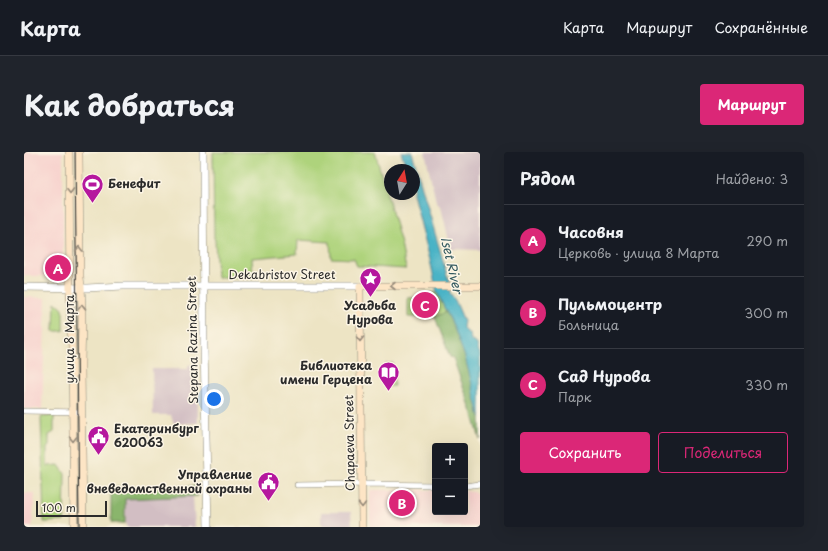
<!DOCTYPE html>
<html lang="ru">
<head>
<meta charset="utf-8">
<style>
  body { margin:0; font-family:"Playpen Sans",sans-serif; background:#20242c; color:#f1f3f6 }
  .controls { position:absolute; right:12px; bottom:12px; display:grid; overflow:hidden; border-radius:4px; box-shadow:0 4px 16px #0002 }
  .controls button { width:36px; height:36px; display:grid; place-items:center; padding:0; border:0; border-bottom:1px solid #363941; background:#171b24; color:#f1f3f6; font:20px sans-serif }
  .compass { position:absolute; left:360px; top:12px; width:36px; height:36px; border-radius:50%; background:#171b24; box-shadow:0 4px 16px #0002; rotate:11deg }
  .scale { position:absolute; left:12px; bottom:10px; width:71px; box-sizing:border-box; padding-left:4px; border:2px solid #2b2b2b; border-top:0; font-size:11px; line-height:14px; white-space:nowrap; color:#2b2b2b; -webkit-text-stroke:3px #fcf5e5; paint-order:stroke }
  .you { position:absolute; left:190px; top:247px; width:14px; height:14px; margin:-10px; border:3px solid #fff; border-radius:50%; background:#1a73e8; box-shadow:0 0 0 6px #1a73e833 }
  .badge { display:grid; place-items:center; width:26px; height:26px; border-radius:50%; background:#db2777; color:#fff; font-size:13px; font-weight:700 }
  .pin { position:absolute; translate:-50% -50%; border:2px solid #fff; box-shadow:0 1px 4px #0006 }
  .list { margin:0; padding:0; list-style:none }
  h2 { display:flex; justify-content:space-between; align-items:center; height:52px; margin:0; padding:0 16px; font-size:17px }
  h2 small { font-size:13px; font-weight:400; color:#9ea1a6 }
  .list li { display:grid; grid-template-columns:26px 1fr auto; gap:12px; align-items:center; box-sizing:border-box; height:72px; padding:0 16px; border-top:1px solid #363941 }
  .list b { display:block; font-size:15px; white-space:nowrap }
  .list p { margin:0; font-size:13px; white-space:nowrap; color:#9ea1a6 }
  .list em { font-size:13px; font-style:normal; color:#9ea1a6 }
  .actions { display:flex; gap:8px; padding:12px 16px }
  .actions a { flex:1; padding:9px 0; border:1px solid #db2777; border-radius:4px; text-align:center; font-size:14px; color:#db2777 }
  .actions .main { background:#db2777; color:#fff }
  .map { position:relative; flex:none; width:456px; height:375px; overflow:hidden; border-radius:4px }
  header { display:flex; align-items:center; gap:24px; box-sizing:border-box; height:56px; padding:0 20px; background:#171b24; border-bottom:1px solid #363941 }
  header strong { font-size:19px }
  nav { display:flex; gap:22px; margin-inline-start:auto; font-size:14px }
  .intro { display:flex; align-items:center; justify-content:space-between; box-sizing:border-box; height:96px; padding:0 24px }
  h1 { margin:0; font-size:28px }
  .button { padding:10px 18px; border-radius:4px; background:#db2777; color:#fff; font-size:14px; font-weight:700 }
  main { display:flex; gap:24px; padding:0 24px }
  aside { flex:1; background:#171b24; border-radius:4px; box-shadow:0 4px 16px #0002 }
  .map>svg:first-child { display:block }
  .built { fill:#f7d0cc }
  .industrial { fill:#d2bec3 }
  .green { fill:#aed37c; stroke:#6c7f54 }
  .forest { fill:#8ab56c; stroke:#5a704c }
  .water { fill:#48b3c6; stroke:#3a6f78 }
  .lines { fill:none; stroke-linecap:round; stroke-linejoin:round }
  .minor-casing { stroke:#8c8878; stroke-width:6 }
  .tertiary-casing { stroke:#8c8878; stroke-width:8 }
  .secondary-casing { stroke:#8c8878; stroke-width:8 }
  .minor { stroke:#fff; stroke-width:5 }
  .tertiary { stroke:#fff; stroke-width:7 }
  .secondary { stroke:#fde5c5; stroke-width:7 }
  .tram { stroke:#2b2b2b; stroke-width:1 }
  .oneway { stroke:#948878 }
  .labels { text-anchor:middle; stroke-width:3; stroke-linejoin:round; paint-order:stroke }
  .poi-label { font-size:12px; font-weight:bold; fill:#2b2b2b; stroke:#fcf5e5; text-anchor:start }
  .street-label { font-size:12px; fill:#2b2b2b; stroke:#fcf5e5 }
  .water-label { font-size:13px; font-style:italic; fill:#355b61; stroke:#fcf5e5 }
</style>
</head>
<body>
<header>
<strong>Карта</strong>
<nav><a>Карта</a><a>Маршрут</a><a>Сохранённые</a></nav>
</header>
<div class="intro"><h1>Как добраться</h1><a class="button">Маршрут</a></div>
<main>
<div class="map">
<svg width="456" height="375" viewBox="0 0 456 375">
  <rect width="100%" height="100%" fill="#fcf5e5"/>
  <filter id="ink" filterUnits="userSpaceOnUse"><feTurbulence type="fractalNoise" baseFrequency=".025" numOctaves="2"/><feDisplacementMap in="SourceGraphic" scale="8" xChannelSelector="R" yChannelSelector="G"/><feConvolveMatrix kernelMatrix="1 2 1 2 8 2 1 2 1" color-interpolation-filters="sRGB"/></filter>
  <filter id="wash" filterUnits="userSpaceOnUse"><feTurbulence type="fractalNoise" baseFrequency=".012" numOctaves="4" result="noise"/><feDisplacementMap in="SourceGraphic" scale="16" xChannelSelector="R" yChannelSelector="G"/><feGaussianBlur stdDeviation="0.9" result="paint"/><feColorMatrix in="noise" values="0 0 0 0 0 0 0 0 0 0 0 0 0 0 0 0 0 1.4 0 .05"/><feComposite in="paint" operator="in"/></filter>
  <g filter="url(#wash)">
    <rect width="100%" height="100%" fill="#ede4c4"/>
    <path class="built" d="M0 0H39V124H0Z
      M0 145 22 146 18 257H0Z
      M346 338H411V360H441V339L449 340 456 343V375H346Z
      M0 341H11L8 375H0Z"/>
    <path class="industrial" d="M401 0H456V98L427 97 417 55 412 50Z
      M173 212 174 271 150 272 148 267 147 263H129L128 217H164V213Z
      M169 344 171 375H102L101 347Z
      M297 360H327L328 374H297Z"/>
    <path class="green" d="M189 0H351L377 92 382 117 333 114 330 107 307 106 306 90 274 88 273 102 228 106 229 126 193 125 191 88 190 86Z
      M405 141H413L422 160 411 165H384V146H405Z
      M31 150 39 157V179H30Z
      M369 211 370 234 362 235V212Z
      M30 264V280L25 283V294L23 296V314L35 313 41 322 40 369 20 370 17 265Z"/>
    <path class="forest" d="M422 160 429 173 441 205 448 231 456 265V288L449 263 429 206 426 205 411 165Z
      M174 334V344L101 347V371H87V335Z"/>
    <path class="water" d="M377 0H388L425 130 426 142 431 148 440 169 439 175 440 178 446 182 447 188 453 192 456 204V265L441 205 429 173 413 141 406 108 389 42 390 18H383Z"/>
  </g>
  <g filter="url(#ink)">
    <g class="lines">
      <defs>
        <path id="minor" d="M0 259 58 260
          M273 333 338 332 411 333
          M441 334 456 332"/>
        <path id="tertiary" d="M179 0 180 194 184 375
          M0 135 63 136 99 134H336"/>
        <path id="secondary" d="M45 0 46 148 48 195 50 375
          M55 0 56 125C60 157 57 185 57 216 58 269 58 322 59 375
          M338 375 336 134H456"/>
      </defs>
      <use href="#minor" class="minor-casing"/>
      <use href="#tertiary" class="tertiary-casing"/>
      <use href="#secondary" class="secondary-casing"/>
      <use href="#minor" class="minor"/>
      <use href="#tertiary" class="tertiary"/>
      <use href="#secondary" class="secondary"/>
      <path class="tram" d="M51 0 55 375"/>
    </g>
    <defs><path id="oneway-chevron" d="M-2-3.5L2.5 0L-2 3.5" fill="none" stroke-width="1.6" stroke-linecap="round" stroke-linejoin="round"/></defs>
    <g class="oneway">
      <use href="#oneway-chevron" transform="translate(46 39) rotate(89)"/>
      <use href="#oneway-chevron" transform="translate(55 97) rotate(-90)"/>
      <use href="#oneway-chevron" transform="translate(369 134) rotate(-180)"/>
      <use href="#oneway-chevron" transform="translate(58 155) rotate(-92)"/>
      <use href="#oneway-chevron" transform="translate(336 187) rotate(90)"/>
      <use href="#oneway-chevron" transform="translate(49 287) rotate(90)"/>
      <use href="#oneway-chevron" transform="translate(338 353) rotate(89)"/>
    </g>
  </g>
  <defs>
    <symbol id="stadium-pin" viewBox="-11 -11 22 30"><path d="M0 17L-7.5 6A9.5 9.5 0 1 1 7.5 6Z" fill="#b5179e" stroke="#fcf5e5"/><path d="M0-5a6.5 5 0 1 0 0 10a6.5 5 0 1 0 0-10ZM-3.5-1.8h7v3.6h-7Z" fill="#fff"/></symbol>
    <symbol id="sight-pin" viewBox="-11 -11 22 30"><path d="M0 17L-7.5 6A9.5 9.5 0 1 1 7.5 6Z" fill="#b5179e" stroke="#fcf5e5"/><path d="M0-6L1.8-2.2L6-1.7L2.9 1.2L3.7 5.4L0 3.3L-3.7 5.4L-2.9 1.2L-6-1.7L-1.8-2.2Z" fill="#fff"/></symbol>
    <symbol id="library-pin" viewBox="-11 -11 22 30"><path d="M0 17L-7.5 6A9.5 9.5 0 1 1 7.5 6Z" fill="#b5179e" stroke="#fcf5e5"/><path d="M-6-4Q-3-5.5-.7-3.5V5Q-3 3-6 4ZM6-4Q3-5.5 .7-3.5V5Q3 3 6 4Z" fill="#fff"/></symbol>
    <symbol id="civic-pin" viewBox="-11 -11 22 30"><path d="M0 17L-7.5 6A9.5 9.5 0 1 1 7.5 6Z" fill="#b5179e" stroke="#fcf5e5"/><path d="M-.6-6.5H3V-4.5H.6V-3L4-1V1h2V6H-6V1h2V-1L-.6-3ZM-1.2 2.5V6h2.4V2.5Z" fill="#fff"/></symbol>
  </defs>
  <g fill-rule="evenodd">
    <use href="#stadium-pin" x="56" y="20" width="25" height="34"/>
    <use href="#sight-pin" x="334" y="114" width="25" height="34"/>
    <use href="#library-pin" x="352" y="208" width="25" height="34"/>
    <use href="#civic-pin" x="62" y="272" width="25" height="34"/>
    <use href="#civic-pin" x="232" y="318" width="25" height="34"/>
  </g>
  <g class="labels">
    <g class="poi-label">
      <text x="84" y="36">Бенефит</text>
      <text x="346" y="158" text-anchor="middle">Усадьба<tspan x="346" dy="14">Нурова</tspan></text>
      <text x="348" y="218" text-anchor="end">Библиотека<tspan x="348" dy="14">имени Герцена</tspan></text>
      <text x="90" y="281">Екатеринбург<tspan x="90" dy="14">620063</tspan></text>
      <text x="228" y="327" text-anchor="end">Управление<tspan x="228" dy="14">вневедомственной охраны</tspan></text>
    </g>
    <g class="street-label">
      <text x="258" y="127">Dekabristov Street</text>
      <text transform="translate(46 187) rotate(-90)" y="4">улица 8 Марта</text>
      <text transform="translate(169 188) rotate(-91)" y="4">Stepana Razina Street</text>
      <text transform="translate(326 291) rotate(-91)" y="4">Chapaeva Street</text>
    </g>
    <g class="water-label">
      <text transform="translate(428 113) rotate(77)" y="5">Iset River</text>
    </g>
  </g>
</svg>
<div class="controls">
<button>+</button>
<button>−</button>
</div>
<svg class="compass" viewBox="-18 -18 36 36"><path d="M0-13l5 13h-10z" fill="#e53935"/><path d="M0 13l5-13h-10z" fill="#9ea1a6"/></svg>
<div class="scale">100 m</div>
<div class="you"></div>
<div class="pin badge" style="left:34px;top:116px">A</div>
<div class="pin badge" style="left:378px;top:351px">B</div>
<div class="pin badge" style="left:401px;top:153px">C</div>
</div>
<aside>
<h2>Рядом<small>Найдено: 3</small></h2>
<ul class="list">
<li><span class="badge">A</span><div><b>Часовня</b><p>Церковь · улица 8 Марта</p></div><em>290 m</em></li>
<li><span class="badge">B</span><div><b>Пульмоцентр</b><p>Больница</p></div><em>300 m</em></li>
<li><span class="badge">C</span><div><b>Сад Нурова</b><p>Парк</p></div><em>330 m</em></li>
</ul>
<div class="actions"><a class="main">Сохранить</a><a>Поделиться</a></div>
</aside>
</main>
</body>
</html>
